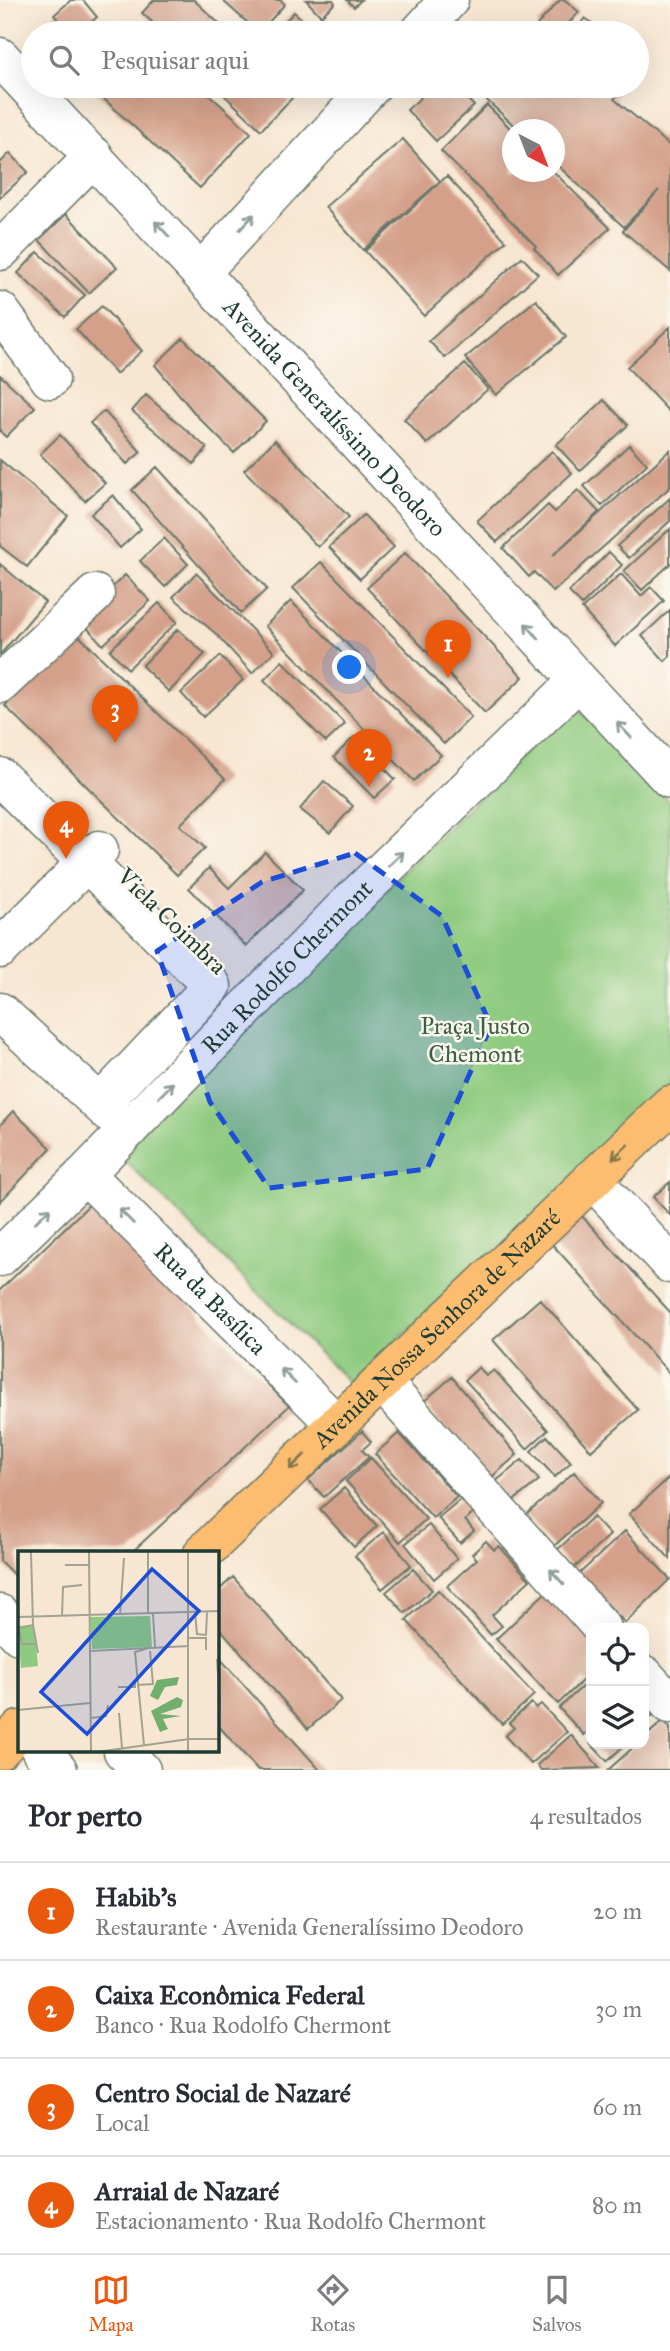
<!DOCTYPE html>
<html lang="pt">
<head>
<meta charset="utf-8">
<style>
  body { margin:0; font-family:"IM FELL Great Primer",serif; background:#f2f2f3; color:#2b2b33 }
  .controls { position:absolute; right:21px; bottom:21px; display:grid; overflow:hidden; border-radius:14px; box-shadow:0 7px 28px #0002 }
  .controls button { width:63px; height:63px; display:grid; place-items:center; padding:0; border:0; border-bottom:2px solid #e1e1e2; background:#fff; color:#2b2b33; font:35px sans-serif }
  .compass { position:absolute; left:502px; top:119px; width:63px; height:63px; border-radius:50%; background:#fff; box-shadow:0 7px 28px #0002; rotate:138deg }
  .you { position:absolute; left:350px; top:668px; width:24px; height:24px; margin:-18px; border:5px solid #fff; border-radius:50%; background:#1a73e8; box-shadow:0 0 0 10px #1a73e833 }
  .badge { display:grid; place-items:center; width:46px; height:46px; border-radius:50%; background:#ea580c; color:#fff; font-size:23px; font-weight:700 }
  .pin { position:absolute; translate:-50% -58px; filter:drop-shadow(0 2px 4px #0008) }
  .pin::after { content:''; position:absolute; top:37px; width:24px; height:21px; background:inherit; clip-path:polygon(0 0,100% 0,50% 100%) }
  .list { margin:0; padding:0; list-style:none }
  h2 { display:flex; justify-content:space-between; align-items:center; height:91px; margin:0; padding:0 28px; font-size:30px }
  h2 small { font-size:23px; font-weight:400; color:#7c7c81 }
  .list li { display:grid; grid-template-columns:46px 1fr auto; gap:21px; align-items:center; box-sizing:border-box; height:98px; padding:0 28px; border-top:2px solid #e1e1e2 }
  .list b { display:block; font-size:26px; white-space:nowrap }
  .list p { margin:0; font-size:23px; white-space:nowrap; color:#7c7c81 }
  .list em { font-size:23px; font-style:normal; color:#7c7c81 }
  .icon { flex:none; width:38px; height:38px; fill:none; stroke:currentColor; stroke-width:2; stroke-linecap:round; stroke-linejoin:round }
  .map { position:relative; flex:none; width:670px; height:1770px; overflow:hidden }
  .search { position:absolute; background:#fff; box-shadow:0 7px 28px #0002; left:21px; right:21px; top:21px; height:77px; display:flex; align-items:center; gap:18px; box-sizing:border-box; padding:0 24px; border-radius:38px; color:#7c7c81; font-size:26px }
  .sheet { height:483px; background:#fff }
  nav { display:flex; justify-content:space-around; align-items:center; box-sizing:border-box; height:98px; border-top:2px solid #e1e1e2; background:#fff; font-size:19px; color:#7c7c81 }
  nav a { display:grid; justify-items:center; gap:4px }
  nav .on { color:#ea580c }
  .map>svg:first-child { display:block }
  .green { fill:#8eca7f; stroke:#56845a; stroke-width:2 }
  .building { fill:#d4a08a }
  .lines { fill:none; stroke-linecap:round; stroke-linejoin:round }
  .minor-casing { stroke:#6b786b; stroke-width:41 }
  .major-casing { stroke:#6b786b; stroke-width:41 }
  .minor { stroke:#fff; stroke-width:38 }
  .major { stroke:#fcbd6f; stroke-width:38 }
  .oneway { stroke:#8f9e9a }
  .oneway2 { stroke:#82774f }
  .marked { fill:#1d4ed8; fill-opacity:0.2; stroke:#1d4ed8; stroke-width:5; stroke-dasharray:14 9; stroke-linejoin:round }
  .labels { text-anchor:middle; stroke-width:5; stroke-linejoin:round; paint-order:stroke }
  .street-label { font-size:24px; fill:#1f3d34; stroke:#fbf7ec }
  .park-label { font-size:24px; fill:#3b6047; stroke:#fbf7ec }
  .inset-road { fill:none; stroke:#a1a292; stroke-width:2 }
  .view { fill:#1d4ed8; fill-opacity:0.15; stroke:#1d4ed8; stroke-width:3.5 }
  .inset-edge { fill:none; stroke:#1f3d34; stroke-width:3.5 }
</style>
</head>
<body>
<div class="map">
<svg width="670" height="1770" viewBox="0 0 670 1770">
  <rect width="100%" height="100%" fill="#fbf7ec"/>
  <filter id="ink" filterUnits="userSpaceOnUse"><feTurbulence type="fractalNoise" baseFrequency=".0143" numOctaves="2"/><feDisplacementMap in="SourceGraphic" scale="14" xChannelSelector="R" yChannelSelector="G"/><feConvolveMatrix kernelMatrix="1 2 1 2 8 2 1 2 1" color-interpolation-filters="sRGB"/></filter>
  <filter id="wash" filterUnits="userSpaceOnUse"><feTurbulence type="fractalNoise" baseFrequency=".00686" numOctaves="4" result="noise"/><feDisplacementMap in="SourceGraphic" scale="28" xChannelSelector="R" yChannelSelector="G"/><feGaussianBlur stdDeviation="1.57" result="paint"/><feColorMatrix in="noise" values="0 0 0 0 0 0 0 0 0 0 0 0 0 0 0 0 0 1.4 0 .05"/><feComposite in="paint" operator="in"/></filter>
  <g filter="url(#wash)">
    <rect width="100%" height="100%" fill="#f7e6d1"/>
    <path class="green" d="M574 704 670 802V1086L594 1160 350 1383 117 1153Z"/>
    <g id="blocks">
      <path class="building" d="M71 0H83L97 17 78 33H71L54 15Z
        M154 0H194L229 33H164L142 13Z
        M222 0H280L285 4 259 33Z
        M306 0H333L335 3 321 16Z
        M347 0H361L354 7Z
        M560 0H565L579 12 560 33H547L537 25Z
        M294 12 317 33H274Z
        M585 18 604 33H573Z
        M134 25 144 33H126Z
        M90 86H200L251 133 200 188Z
        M225 86H283L294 96 261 130 220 91Z
        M433 86H455L474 106 436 141 407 110Z
        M484 86H626L614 99 670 146V271L623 231 659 190 624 227 555 163V130H519L478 92Z
        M487 105 512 130V172H554L610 228 558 275 534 248 536 246 441 151Z
        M403 139 440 181 363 250 325 207Z
        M10 153 28 172 0 198V163Z
        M447 176 506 241 424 316 365 251Z
        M66 214 117 267 89 293 39 240Z
        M38 252 85 295 65 317 18 273Z
        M522 257 538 274 445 358 429 341Z
        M536 300 566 337 496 395 465 358Z
        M102 306 142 351 116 374 76 329Z
        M670 327V413L627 367Z
        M183 338 266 421 234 453 197 416 155 365Z
        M465 364 488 389 427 444 404 419Z
        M0 375 35 407 6 437 0 431Z
        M146 395 207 448 194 464 132 411Z
        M604 400 628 425 580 471 556 445Z
        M104 411 141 452 127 464 90 423Z
        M60 435 105 483 85 501 40 454Z
        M275 440 349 517 318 547 244 470Z
        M629 445 647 464 602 506 584 486Z
        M670 450V487L553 592 534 572 529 577 503 548 548 505 555 512 578 490 599 512 552 556Z
        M552 451 572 473 497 542 477 521Z
        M0 460 68 516 27 567 0 546Z
        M157 467 267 589 241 613 132 490Z
        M113 495 141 529 120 548 91 514Z
        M670 498V521L629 558 617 546Z
        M364 515 394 547 360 579 329 547Z
        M670 529V564L642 590 624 571Z
        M164 538 188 564 165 587 140 561Z
        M609 552 622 565 582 605 569 592Z
        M405 553 523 677 485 713 367 588Z
        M321 562 471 717 444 744 293 588Z
        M0 564 45 602 0 655Z
        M196 573 274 652 252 673 215 633 173 597Z
        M621 574 641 596 651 587 664 601 615 646 582 609Z
        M125 575 150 601 103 645 79 619Z
        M291 601 441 755 414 781 265 626Z
        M159 603 177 622 128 669 110 650Z
        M670 610V656L665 661 642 636Z
        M178 629 205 654 169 692 142 666Z
        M76 633 225 779 180 825 205 848 177 875 5 706Z
        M220 656 243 680 203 717 181 693Z
        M282 661 345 724 326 742 264 680Z
        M354 737 395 779 374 798 334 757Z
        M324 781 353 806 330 833 300 809Z
        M265 852 303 890 246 946 189 888 209 868 229 888Z
        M13 1111 51 1148 0 1202V1125Z
        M670 1182V1215L653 1197Z
        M91 1203 289 1406 131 1553H19V1580L0 1561V1290Z
        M580 1214 670 1312V1374L550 1242Z
        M540 1299 638 1410 591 1451 493 1340Z
        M479 1367 486 1376 494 1370 548 1430 527 1449 465 1380Z
        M452 1377 517 1455 488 1480 423 1402Z
        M362 1431 371 1442 362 1450 369 1457 324 1497 308 1480Z
        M399 1433 457 1497 433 1518 375 1454Z
        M547 1436 571 1462 555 1477 531 1451Z
        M371 1458 426 1519 400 1542 346 1481Z
        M522 1460 539 1480 511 1503 494 1483Z
        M574 1472 601 1503 553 1547 525 1516Z
        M670 1477V1559L629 1514Z
        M344 1488 377 1526 354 1547 320 1509Z
        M468 1493 480 1507 465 1520 474 1531 460 1543 438 1518Z
        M593 1517 610 1535 572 1570 556 1551Z
        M429 1525 457 1559 434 1579 405 1544Z
        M625 1531 670 1579 625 1623 579 1574Z
        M384 1532 411 1565 382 1589 355 1556Z
        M486 1541 494 1550 499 1546 530 1580 492 1615 502 1626 491 1635 447 1586 477 1559 472 1554Z
        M413 1569 432 1590 405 1613 386 1592Z
        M233 1577 341 1700 308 1729 217 1625V1592Z
        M438 1590 534 1695 502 1724 406 1620Z
        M546 1592 591 1640V1687L584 1679 558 1704 496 1639Z
        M217 1655 320 1770H258L217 1724Z
        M583 1686 591 1691V1729L584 1735 559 1708Z
        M531 1703 536 1708 541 1704 567 1732 531 1764 505 1736 514 1728 509 1723Z
        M644 1703 654 1714 644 1723Z
        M663 1721 670 1728V1770H608L637 1744H644V1738Z
        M571 1735 600 1768 541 1770 537 1765Z
        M591 1744H626L607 1761Z"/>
    </g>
  </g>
  <g filter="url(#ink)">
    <use href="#blocks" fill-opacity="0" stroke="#6b786b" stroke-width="2"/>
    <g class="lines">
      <defs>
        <g id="minor">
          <path d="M419 33 449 0"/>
          <path id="s1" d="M0 57 670 779"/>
          <path d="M0 251 94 156"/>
          <path d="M201 272 372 86"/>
          <path d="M0 311 50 379"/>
          <path d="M0 684 95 594"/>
          <path d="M0 777 212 986 100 1104 128 1130"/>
          <path d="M0 949 99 850"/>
          <path d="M0 1012 100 1104"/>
          <path id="s2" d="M85 1174 336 1424"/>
          <path d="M592 1179 670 1264"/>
          <path id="s3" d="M0 1257 85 1174 339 913 578 681"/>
          <path d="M382 1382 602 1628"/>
          <path d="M0 1614 19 1635"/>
          <path d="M644 1675 670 1704"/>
          <path d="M41 1751 58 1770"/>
          <path d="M123 1751 141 1770"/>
        </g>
        <g id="major">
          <path id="s4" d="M203 1553 670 1105"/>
          <path d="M0 1750 19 1730"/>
        </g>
      </defs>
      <use href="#minor" class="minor-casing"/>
      <use href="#major" class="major-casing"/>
      <use href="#minor" class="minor"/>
      <use href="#major" class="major"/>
    </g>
    <defs><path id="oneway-shaft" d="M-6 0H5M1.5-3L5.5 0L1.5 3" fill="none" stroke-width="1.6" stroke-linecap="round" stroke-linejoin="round" transform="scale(1.75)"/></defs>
    <g class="oneway">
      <use href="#oneway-shaft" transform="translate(247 222) rotate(-47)"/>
      <use href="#oneway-shaft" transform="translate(162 229) rotate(-133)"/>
      <use href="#oneway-shaft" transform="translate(532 631) rotate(-133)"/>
      <use href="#oneway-shaft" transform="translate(624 730) rotate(-133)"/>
      <use href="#oneway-shaft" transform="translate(396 859) rotate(-44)"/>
      <use href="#oneway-shaft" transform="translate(166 1090) rotate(-46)"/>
      <use href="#oneway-shaft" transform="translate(43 1215) rotate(-44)"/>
      <use href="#oneway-shaft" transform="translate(126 1216) rotate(-135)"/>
      <use href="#oneway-shaft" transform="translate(288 1376) rotate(-135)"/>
      <use href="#oneway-shaft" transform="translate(557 1577) rotate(-132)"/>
    </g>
    <g class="oneway2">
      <use href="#oneway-shaft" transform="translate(620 1152) rotate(137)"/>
      <use href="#oneway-shaft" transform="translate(297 1462) rotate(136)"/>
    </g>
  </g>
  <path class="marked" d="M355 853 442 916 491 1026 427 1169 269 1188 210 1102 157 951 262 882Z"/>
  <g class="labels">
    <g class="street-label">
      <text dy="8" stroke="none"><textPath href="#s1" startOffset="492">Avenida Generalíssimo Deodoro</textPath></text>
      <text transform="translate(172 921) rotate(44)" y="8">Viela Coimbra</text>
      <text dy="8" stroke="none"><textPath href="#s3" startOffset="408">Rua Rodolfo Chermont</textPath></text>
      <text dy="8" stroke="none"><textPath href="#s2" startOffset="177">Rua da Basílica</textPath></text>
      <text dy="8" stroke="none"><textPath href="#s4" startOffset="324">Avenida Nossa Senhora de Nazaré</textPath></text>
    </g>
    <g class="park-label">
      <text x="475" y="1034">Praça Justo<tspan x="475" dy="28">Chemont</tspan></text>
    </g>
  </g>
  <g transform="translate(18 1551)">
    <rect width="201" height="201" fill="#f7e6d1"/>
    <path d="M132 65 134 96 74 98 72 66ZM16 74 20 115 3 117 0 75Z" fill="#8eca7f"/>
    <path d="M161 126 159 134 147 136 140 149 132 145 139 129ZM159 146 165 149 163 156 142 163 163 165 145 168 150 178 142 181 133 160Z" fill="#72ae6e"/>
    <path class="inset-road" d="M13 1 15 74 1 77 4 93H19M71 1 73 201M170 1V201M47 14H71M177 62 179 83 188 84 189 61M130 63V1M135 63 137 96M102 64 106 7M44 65 45 36 64 34M0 66 202 60M15 74 20 102M171 87H188V99M72 100 171 95M199 108 202 157M119 134 135 133 132 100M100 136H117V131M0 159 72 152M101 162 104 197M73 167 88 165 90 154M126 194 117 101 131 97M79 201 171 188H202"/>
    <path class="view" d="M134 18 181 60 69 183 23 141Z"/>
    <rect width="201" height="201" class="inset-edge"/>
  </g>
</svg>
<div class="controls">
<button><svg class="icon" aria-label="locate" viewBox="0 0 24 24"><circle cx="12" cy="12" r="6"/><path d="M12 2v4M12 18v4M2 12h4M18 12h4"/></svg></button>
<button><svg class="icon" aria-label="layers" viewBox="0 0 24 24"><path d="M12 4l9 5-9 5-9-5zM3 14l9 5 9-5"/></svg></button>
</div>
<svg class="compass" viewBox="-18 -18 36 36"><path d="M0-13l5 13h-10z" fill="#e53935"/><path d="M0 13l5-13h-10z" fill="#7c7c81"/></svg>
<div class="you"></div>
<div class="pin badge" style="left:448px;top:678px">1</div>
<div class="pin badge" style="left:369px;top:787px">2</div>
<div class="pin badge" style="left:115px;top:743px">3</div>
<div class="pin badge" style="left:66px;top:859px">4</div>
<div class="search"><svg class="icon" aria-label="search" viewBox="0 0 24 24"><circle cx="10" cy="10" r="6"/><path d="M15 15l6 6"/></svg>Pesquisar aqui</div>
</div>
<section class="sheet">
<h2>Por perto<small>4 resultados</small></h2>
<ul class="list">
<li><span class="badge">1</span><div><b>Habib's</b><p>Restaurante · Avenida Generalíssimo Deodoro</p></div><em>20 m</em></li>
<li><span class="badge">2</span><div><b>Caixa Econômica Federal</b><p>Banco · Rua Rodolfo Chermont</p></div><em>30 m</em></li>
<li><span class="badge">3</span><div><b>Centro Social de Nazaré</b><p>Local</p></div><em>60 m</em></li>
<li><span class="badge">4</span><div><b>Arraial de Nazaré</b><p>Estacionamento · Rua Rodolfo Chermont</p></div><em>80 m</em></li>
</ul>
</section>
<nav>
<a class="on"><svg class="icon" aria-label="map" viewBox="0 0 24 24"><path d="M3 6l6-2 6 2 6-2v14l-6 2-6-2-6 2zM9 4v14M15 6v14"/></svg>Mapa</a>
<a><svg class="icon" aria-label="directions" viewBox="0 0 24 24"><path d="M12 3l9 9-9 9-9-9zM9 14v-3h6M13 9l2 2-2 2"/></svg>Rotas</a>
<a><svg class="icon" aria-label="saved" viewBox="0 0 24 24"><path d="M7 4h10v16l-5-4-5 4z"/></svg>Salvos</a>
</nav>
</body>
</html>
